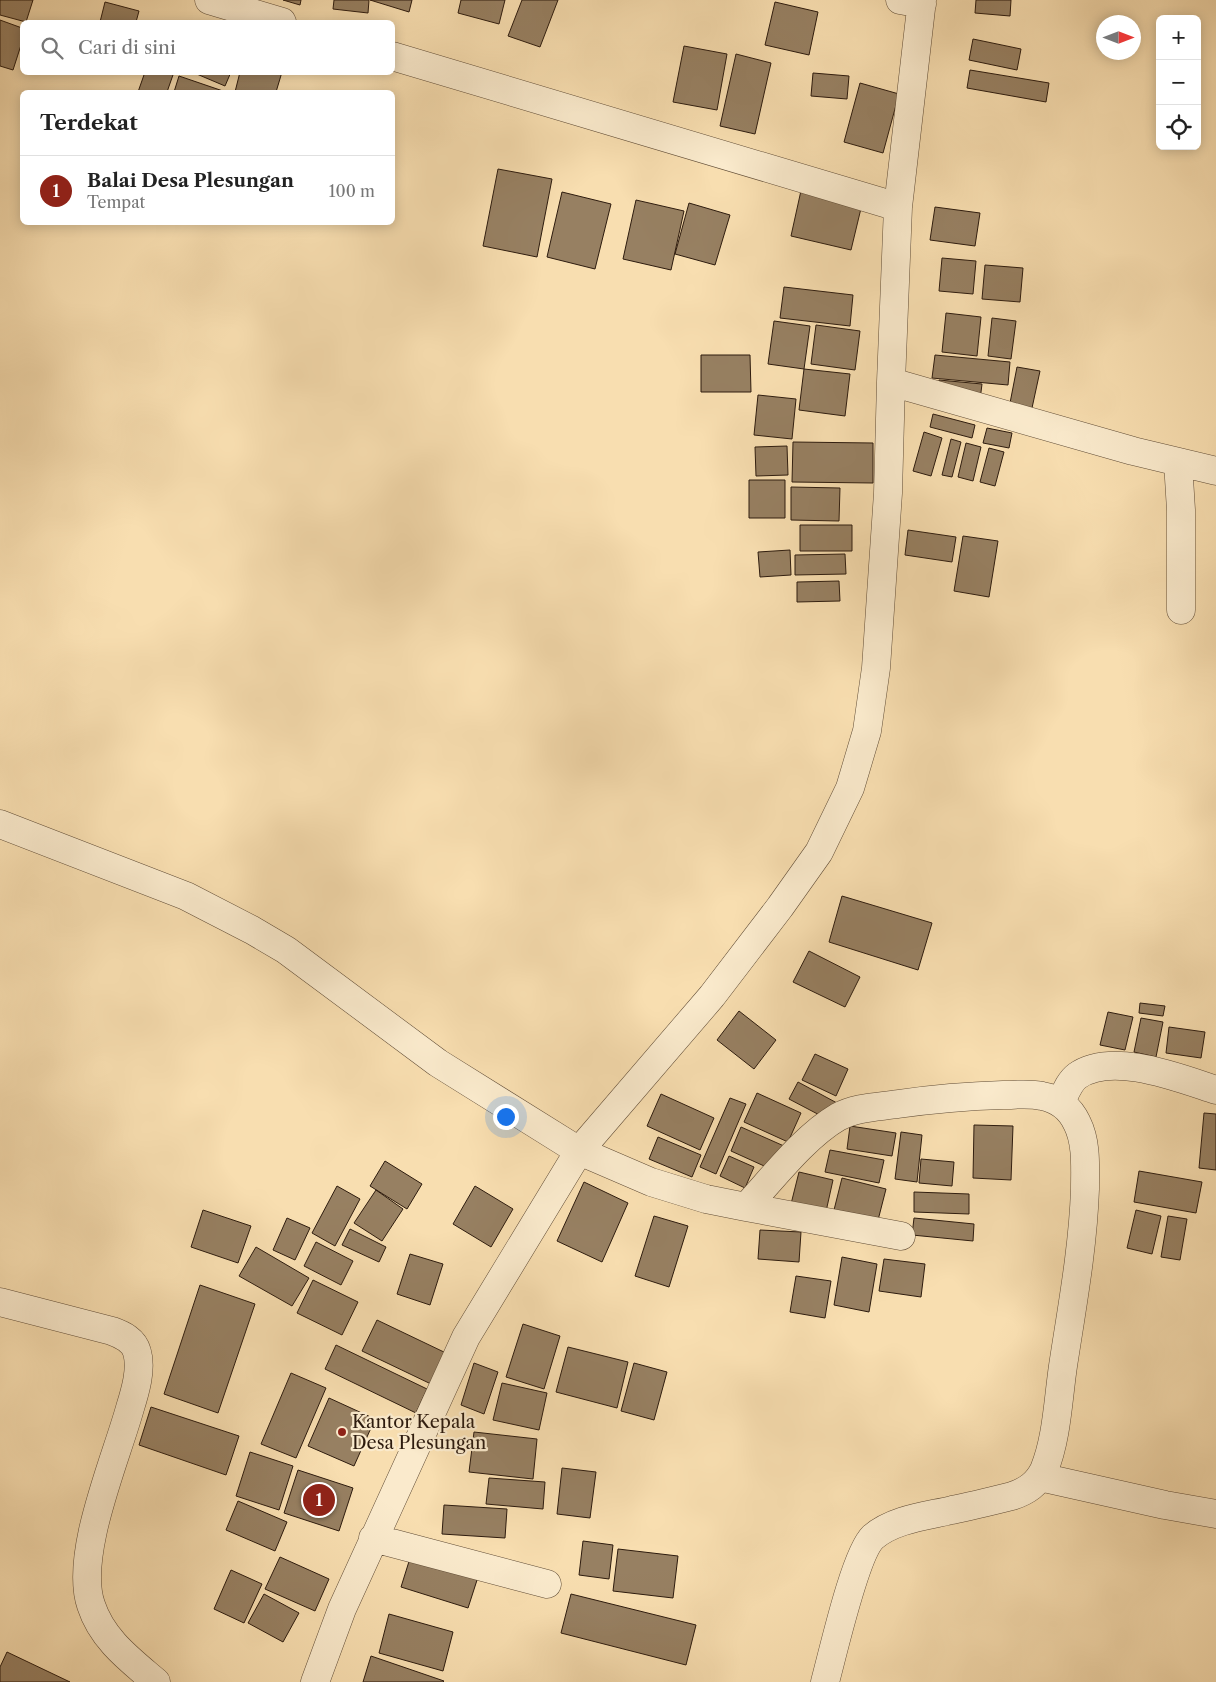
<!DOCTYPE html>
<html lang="id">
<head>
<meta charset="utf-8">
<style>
  body { margin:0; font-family:"Libre Caslon Text",serif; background:#f2f2f2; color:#222 }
  .controls { position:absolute; right:15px; top:15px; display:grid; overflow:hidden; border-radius:8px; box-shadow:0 2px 12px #0003 }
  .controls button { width:45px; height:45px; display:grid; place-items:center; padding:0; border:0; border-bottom:1px solid #e0e0e0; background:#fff; color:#222; font:25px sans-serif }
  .compass { position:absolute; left:1096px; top:15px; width:45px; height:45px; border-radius:50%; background:#fff; box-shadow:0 2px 12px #0003; rotate:90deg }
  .you { position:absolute; left:505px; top:1116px; width:18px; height:18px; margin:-12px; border:4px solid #fff; border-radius:50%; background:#1a73e8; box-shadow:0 0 0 8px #1a73e833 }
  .badge { display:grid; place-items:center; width:32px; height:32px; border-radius:50%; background:#8f2418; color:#fff; font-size:16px; font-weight:700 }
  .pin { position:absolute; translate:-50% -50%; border:2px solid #fff; box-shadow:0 1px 5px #0006 }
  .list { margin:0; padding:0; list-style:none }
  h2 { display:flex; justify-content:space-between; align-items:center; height:65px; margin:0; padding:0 20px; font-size:21px }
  h2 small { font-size:16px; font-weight:400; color:#767676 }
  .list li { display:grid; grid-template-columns:32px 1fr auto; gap:15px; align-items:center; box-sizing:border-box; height:70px; padding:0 20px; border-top:1px solid #e0e0e0 }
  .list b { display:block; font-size:19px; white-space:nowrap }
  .list p { margin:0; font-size:16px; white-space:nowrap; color:#767676 }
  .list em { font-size:16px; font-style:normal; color:#767676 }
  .icon { flex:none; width:28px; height:28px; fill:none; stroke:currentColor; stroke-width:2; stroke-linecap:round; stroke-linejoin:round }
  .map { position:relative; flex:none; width:1216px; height:1682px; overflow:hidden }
  .search { position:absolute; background:#fff; box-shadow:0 2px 12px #0003; left:20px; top:20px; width:375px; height:55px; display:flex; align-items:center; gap:12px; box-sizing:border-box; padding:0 18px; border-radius:8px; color:#767676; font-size:19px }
  .panel { position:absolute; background:#fff; box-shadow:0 2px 12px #0003; left:20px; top:90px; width:375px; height:135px; border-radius:8px }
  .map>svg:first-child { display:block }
  .building { fill:#978062; stroke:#2d1b0e }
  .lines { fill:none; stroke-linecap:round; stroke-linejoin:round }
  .street-casing { stroke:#604c36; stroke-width:29 }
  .street { stroke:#faeacc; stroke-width:28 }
  .poi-dot { fill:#8f2418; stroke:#faeacc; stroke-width:2 }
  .labels { text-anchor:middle; stroke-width:4.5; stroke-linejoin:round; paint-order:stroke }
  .poi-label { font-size:18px; fill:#2d1b0e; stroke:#faeacc; text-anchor:start }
</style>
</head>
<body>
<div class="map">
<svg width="1216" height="1682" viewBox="0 0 1216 1682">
  <rect width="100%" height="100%" fill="#f8deb0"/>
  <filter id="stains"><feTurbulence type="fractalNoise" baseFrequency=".004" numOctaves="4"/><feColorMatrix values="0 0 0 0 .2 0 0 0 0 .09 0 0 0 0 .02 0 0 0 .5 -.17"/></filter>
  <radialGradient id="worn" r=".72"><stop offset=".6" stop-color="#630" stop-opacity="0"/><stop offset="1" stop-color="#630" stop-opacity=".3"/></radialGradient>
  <path class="building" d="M0 0H33L26 22 0 15Z
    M283 0H301L300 5Z
    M334 0H369L368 13 333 9Z
    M370 0H412L409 12Z
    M461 0H505L499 24 458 13Z
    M522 0H558L540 47 508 36Z
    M976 0H1011L1010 16 975 13Z
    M105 2 139 11 136 22H100Z
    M775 2 818 12 809 55 765 45Z
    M0 20 22 28V42L13 70 0 66Z
    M973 39 1021 49 1017 70 969 60Z
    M684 46 727 54 717 110 673 102Z
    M736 54 771 63 755 134 720 126Z
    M970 70 1049 83 1046 102 967 88Z
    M145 72H174L167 92H138Z
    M192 72H231L225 86Z
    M240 72H282L276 92H235Z
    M813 73 849 76 847 99 811 96Z
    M179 76 223 91 222 92H174Z
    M860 83 899 94 883 153 844 142Z
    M498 169 552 179 537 257 483 246Z
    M802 186 863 200 851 250 791 236Z
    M562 192 611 204 595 269 547 257Z
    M636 200 684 211 671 270 623 259Z
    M689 203 730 215 715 265 675 254Z
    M935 207 980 213 975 246 930 240Z
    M942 258 976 261 973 294 939 291Z
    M985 265 1023 268 1020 302 982 299Z
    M784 287 853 295 850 326 780 318Z
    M946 313 981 317 977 356 942 352Z
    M992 318 1016 321 1011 359 988 356Z
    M774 321 810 326 804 369 768 364Z
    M816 325 860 331 855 370 811 364Z
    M701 355H750L751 392H701Z
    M935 355 1010 362 1008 385 932 378Z
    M1017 367 1040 371 1032 408 1010 403Z
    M804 369 850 374 845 416 799 410Z
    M939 380 982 384 980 400 938 396Z
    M758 395 796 399 792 439 754 435Z
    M933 414 975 425 972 438 930 427Z
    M987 428 1012 433 1009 448 983 443Z
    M924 432 942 438 931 476 913 471Z
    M951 439 961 442 952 477 942 475Z
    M793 442 873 443V483L792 482Z
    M966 443 981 447 973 481 958 477Z
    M787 446 788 475 756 476 755 447Z
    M989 448 1004 452 995 486 980 482Z
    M749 480H785V518H749Z
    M791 487 840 488 839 521 791 520Z
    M800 525H852V551H800Z
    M908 530 956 537 952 562 905 555Z
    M963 536 998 541 989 597 954 591Z
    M790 550 791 575 760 577 758 552Z
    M845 554 846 574 795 575V555Z
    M839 581 840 601 797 602V582Z
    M842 896 932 923 918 970 829 942Z
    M809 951 860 977 845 1007 793 982Z
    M1140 1003 1165 1006 1163 1016 1139 1013Z
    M739 1011 776 1040 754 1069 717 1040Z
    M1108 1012 1133 1017 1125 1050 1100 1045Z
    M1141 1018 1163 1022 1156 1057 1134 1052Z
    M1169 1027 1205 1032 1201 1058 1166 1053Z
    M815 1054 848 1069 836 1096 802 1080Z
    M798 1082 837 1103 829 1120 789 1099Z
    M757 1093 801 1113 788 1142 744 1122Z
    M661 1094 714 1118 700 1150 647 1126Z
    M730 1098 746 1104 716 1174 700 1167Z
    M1204 1113 1216 1114V1170L1199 1168Z
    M974 1125 1013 1126 1011 1180 973 1178Z
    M850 1126 896 1133 892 1156 847 1149Z
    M741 1127 784 1146 773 1170 731 1151Z
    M901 1132 922 1135 917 1182 895 1179Z
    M658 1137 701 1155 692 1177 649 1159Z
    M830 1150 884 1160 879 1183 825 1172Z
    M729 1156 754 1167 745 1188 720 1176Z
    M921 1159 954 1162 952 1186 919 1183Z
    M385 1161 422 1184 407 1209 370 1186Z
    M1139 1171 1202 1182 1196 1213 1134 1202Z
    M799 1172 833 1180 825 1216 790 1208Z
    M842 1178 886 1189 876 1228 832 1218Z
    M584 1182 628 1203 602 1262 557 1241Z
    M337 1186 360 1199 335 1246 312 1233Z
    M475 1186 513 1209 491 1247 453 1224Z
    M376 1190 403 1209 382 1241 354 1223Z
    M914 1192 969 1194V1214L914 1212Z
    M203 1210 251 1226 238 1263 191 1247Z
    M1136 1210 1161 1216 1152 1254 1127 1248Z
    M654 1216 688 1226 669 1287 635 1276Z
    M1168 1216 1187 1219 1180 1260 1161 1257Z
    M287 1218 310 1228 295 1260 273 1250Z
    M914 1218 974 1224 973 1241 912 1235Z
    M350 1229 386 1247 379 1262 342 1245Z
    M760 1230 801 1232 799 1262 758 1259Z
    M316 1242 353 1261 341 1285 304 1266Z
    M256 1247 309 1278 292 1306 239 1276Z
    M410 1254 443 1264 430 1305 397 1294Z
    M842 1257 877 1264 869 1312 834 1305Z
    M884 1259 925 1264 921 1297 879 1291Z
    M796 1276 831 1281 825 1318 790 1312Z
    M313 1280 358 1302 342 1335 297 1313Z
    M200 1285 255 1304 218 1413 164 1394Z
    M377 1320 446 1353 431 1384 362 1351Z
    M523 1324 560 1336 544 1389 506 1377Z
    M336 1345 427 1389 416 1413 325 1369Z
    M568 1347 628 1362 617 1408 556 1392Z
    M474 1363 498 1372 484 1414 461 1405Z
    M634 1363 667 1372 654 1420 621 1411Z
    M291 1373 326 1388 296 1458 261 1444Z
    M502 1383 547 1393 539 1430 493 1420Z
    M329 1398 375 1419 354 1466 308 1446Z
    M151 1407 239 1436 226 1475 139 1445Z
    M474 1432 537 1439 533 1479 469 1472Z
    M250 1452 293 1466 279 1510 236 1496Z
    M562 1468 596 1472 590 1518 557 1514Z
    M298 1470 353 1488 339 1531 284 1513Z
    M489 1478 545 1482 543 1509 486 1504Z
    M238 1501 287 1522 275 1551 226 1530Z
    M444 1505 507 1509 505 1538 442 1534Z
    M583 1541 613 1545 609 1579 579 1575Z
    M618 1549 678 1556 673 1598 613 1591Z
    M411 1555 478 1577 468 1608 401 1587Z
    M280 1557 329 1579 315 1611 265 1589Z
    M231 1570 262 1584 244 1623 214 1609Z
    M264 1594 299 1613 283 1642 248 1623Z
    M571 1594 696 1625 686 1665 561 1633Z
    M389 1614 453 1632 443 1671 379 1653Z
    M7 1652 70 1682H0V1667Z
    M371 1656 444 1681 443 1682H363Z"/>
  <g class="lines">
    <defs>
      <path id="street" d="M209 0 282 22
        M900 0 922 4
        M392 56 898 207
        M891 382 1133 451 1216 471
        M1178 462 1181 510V610
        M0 824 186 896 252 930 286 950 438 1063 579 1151 651 1182 706 1199 746 1207C773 1178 804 1137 838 1117 856 1107 878 1107 898 1104 933 1099 968 1096 1003 1095 1016 1095 1029 1093 1042 1096 1058 1099 1070 1108 1077 1123 1087 1143 1085 1167 1085 1189 1083 1248 1072 1307 1063 1366 1058 1400 1057 1438 1044 1470 1037 1484 1027 1491 1012 1496 992 1501 972 1506 952 1510 927 1516 894 1519 873 1537 855 1554 833 1653 825 1682
        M1061 1102C1065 1094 1069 1082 1077 1076 1112 1051 1179 1078 1216 1090
        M746 1207 901 1236
        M0 1302 112 1331C123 1335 134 1340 137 1352 142 1369 135 1392 130 1408 116 1459 74 1555 91 1605 102 1639 129 1659 156 1682
        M1040 1477 1165 1505 1216 1514
        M373 1538 547 1584
        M315 1682 342 1609 466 1337 579 1151 712 996 780 907 819 852 850 788 867 731 876 668 888 493 891 382 898 207 922 0"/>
    </defs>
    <use href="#street" class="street-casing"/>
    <use href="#street" class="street"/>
  </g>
  <circle class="poi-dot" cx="342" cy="1432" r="5"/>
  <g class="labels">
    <g class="poi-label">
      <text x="352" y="1428">Kantor Kepala<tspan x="352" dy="21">Desa Plesungan</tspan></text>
    </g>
  </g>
  <rect width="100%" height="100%" filter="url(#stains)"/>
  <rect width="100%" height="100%" fill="url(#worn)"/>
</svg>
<div class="controls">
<button>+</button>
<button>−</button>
<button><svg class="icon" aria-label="locate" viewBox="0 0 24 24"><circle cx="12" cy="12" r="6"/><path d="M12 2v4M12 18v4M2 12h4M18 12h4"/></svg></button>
</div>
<svg class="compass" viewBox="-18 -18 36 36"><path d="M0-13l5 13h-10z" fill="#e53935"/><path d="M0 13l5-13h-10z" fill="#767676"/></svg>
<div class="you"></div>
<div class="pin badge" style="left:319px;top:1500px">1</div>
<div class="search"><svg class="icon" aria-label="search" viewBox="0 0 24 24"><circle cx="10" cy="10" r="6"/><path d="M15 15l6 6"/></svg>Cari di sini</div>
<section class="panel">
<h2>Terdekat<small></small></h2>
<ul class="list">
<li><span class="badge">1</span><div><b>Balai Desa Plesungan</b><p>Tempat</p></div><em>100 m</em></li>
</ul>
</section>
</div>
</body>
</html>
